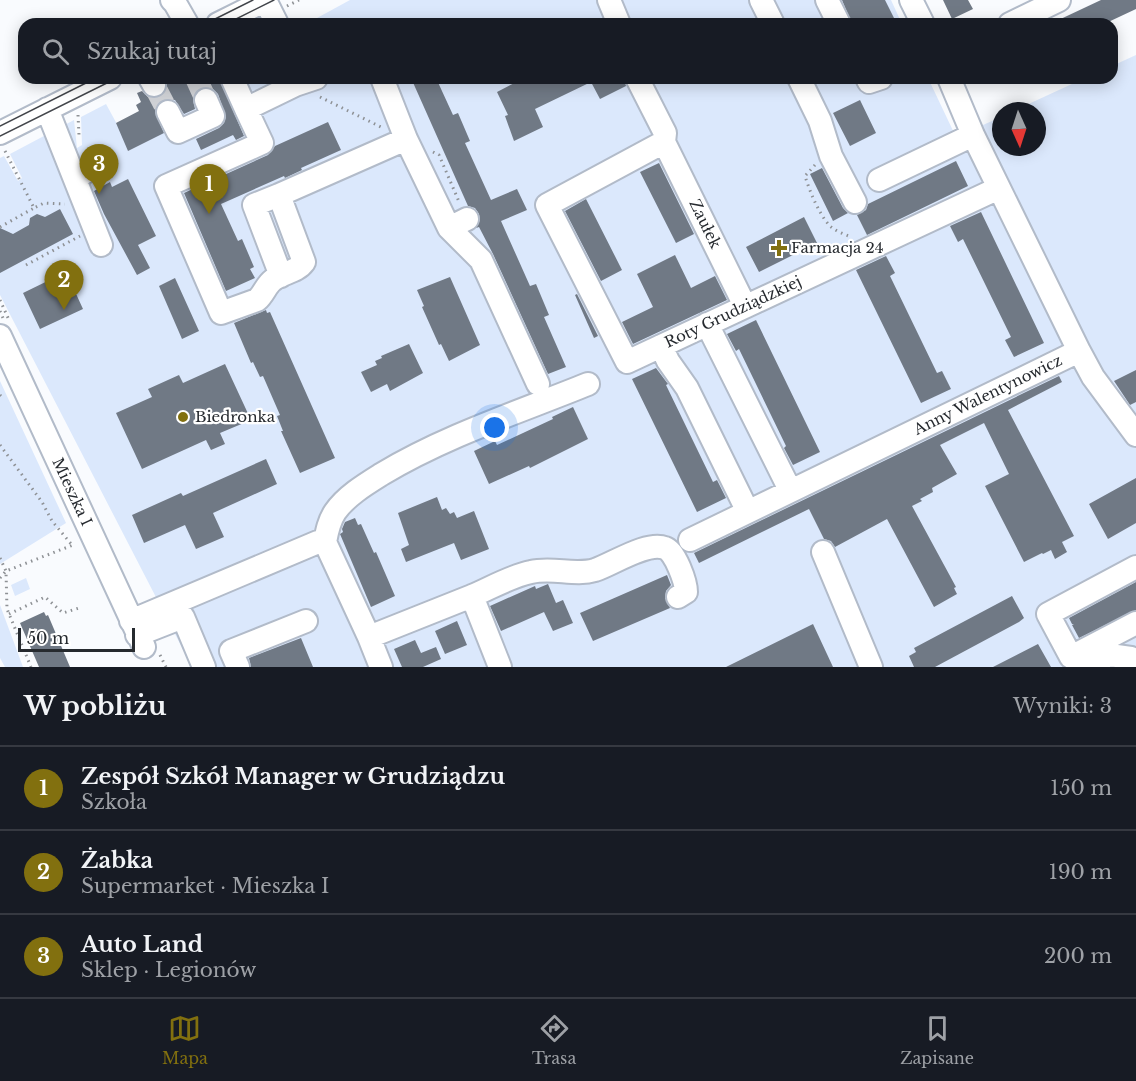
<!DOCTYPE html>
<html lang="pl">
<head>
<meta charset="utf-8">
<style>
  body { margin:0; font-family:"Libre Baskerville",serif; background:#20242c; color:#f1f3f6 }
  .compass { position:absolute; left:992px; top:102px; width:54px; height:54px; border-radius:50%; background:#171b24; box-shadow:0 3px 15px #0003; rotate:177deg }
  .scale { position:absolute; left:18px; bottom:15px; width:117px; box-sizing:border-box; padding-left:6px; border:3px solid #262a2f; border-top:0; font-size:16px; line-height:21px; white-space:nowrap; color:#262a2f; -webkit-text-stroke:4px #fff; paint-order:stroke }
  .you { position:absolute; left:495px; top:428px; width:21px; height:21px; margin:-15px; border:4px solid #fff; border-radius:50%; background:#1a73e8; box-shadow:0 0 0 9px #1a73e833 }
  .badge { display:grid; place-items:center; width:39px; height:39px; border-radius:50%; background:#82700f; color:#fff; font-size:20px; font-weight:700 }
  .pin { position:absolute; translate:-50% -50px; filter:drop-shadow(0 2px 3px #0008) }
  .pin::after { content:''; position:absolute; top:32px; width:21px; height:18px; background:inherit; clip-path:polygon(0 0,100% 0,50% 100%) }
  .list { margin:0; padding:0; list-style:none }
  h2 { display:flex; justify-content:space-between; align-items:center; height:78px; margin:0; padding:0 24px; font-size:26px }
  h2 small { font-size:20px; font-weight:400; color:#9ea1a6 }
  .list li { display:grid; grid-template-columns:39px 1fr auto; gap:18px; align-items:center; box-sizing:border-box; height:84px; padding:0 24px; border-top:2px solid #363941 }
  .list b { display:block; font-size:22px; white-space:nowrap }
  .list p { margin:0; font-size:20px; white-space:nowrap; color:#9ea1a6 }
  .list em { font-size:20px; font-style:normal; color:#9ea1a6 }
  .icon { flex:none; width:33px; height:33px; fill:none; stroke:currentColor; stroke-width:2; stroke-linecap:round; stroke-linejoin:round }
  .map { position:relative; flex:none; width:1136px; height:667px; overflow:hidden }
  .search { position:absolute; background:#171b24; box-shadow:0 3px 15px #0003; left:18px; right:18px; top:18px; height:66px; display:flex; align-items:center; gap:15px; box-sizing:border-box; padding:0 21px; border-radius:18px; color:#9ea1a6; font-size:22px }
  .sheet { height:330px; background:#171b24 }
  nav { display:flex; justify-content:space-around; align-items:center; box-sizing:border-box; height:84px; border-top:2px solid #363941; background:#171b24; font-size:16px; color:#9ea1a6 }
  nav a { display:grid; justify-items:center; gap:3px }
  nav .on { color:#82700f }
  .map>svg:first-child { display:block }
  .green { fill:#dbe8fc }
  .building { fill:#707985 }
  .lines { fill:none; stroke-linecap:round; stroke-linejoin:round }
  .minor-tunnel { stroke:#cfd1d5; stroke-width:22; stroke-dasharray:22 11; stroke-linecap:butt }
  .minor-casing { stroke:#b2bbc9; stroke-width:26 }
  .path { stroke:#8e9195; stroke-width:3; stroke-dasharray:1.5 4.5; stroke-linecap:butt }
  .minor { stroke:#fff; stroke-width:22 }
  .tram { stroke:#43464b; stroke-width:1.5 }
  .poi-dot { fill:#82700f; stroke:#fff; stroke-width:2 }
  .labels { text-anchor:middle; stroke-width:4.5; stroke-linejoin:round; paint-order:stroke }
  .street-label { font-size:15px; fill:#262a2f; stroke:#fff }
  .poi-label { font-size:15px; fill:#262a2f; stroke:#fff; text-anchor:start }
</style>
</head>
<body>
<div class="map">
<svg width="1136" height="667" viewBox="0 0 1136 667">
  <rect width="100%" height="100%" fill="#f9fbfe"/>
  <path class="green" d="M350 0H891L902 24H306Z
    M1136 55V667H192L0 295V158L4 156 18 181 22 178 10 154 74 120 77 148 82 145 81 117 106 104 118 126 207 78H928L956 137 1001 117V147H1037V111H1013L1085 78H1112V66Z
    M0 381 66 523 0 564Z
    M26 578 30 589 15 596 11 585Z
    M0 605 23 667H5L0 658Z"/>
  <path class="building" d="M842 0H885L897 24H852Z
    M943 0H968L973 9 952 19Z
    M1101 0H1136V9L1104 24H1050Z
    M182 78H219L244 136 236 140 233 135 201 150 196 139 219 128 224 123 226 117 218 94 213 89 207 87 200 88 196 92 193 99 195 109 184 114 175 100 168 99 161 100 156 105 155 112 164 133 128 151 116 123 139 111 136 105 141 102 137 93 142 91 148 97 155 98 160 97 166 91V80L169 79 171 84Z
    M411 78H436L453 115 458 113 470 141 465 143 491 200 517 189 527 210 501 221 530 286 536 284 549 315 544 317 566 367 548 374 493 254 479 227 476 228 480 220 479 214 475 208 468 206Z
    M524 78H624L626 86 600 99 591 82 535 109 543 127 514 141 505 116 508 115 497 92Z
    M860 100 876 133 850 146 833 113Z
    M328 122 341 150 301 168 302 170 285 178 284 176 221 204 238 241 242 239 254 267 250 269 255 278 226 291 184 193 268 155 275 146Z
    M956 161 968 186 867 235 857 215 866 210 868 204Z
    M659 163 694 234 676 243 640 172Z
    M822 168 843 208 848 213 833 221 810 174Z
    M128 179 156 236 138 245 150 268 137 275 104 214 94 191 110 182 112 187Z
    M586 199 622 270 601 281 565 211Z
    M60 209 73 234 0 273V228L13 234 29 225 30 218 37 214 45 217Z
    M981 212 1044 343 1014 357 1005 340 1011 337 963 239 958 242 950 226Z
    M804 217 817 243 759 272 746 247Z
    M675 255 691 288 715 276 727 300 633 344 622 322 653 307 637 274Z
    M886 256 895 273 890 276 937 373 942 371 951 389 921 403 856 270Z
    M66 272 83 309 40 329 23 293Z
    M450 277 480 345 449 361 441 344 439 345 422 307 424 306 417 290Z
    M175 278 199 331 182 339 159 286Z
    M577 294 598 336 594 338 575 295Z
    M266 310 267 313 270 312 335 458 300 473 281 431H283L277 416 280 415 263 376 260 377 253 362 251 363 234 323Z
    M756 320 820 452 793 465 784 448 786 446 739 349 736 351 727 334Z
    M409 344 423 373 390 391 387 384 371 392 361 372 377 365 375 361 382 358 381 356Z
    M225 364 251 420 220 433 225 444 211 450 206 440 142 469 116 413 152 397 148 389 179 375 183 383Z
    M656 368 668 384 666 385 713 482 717 480 726 498 697 512 632 379Z
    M1136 370V402L1130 405 1114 381Z
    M1059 376 1062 382 1008 410 1074 536 1062 542 1067 552 1055 559 1051 550 1043 554 1042 553 1024 562 985 486 1009 474 984 423 940 445 957 474 932 488 933 492 920 499 922 501 912 506 956 587 954 588 957 594 934 607 887 519 835 547 831 541 824 539 809 509 699 563 694 553Z
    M573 407 588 439 530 468 529 466 489 484 474 451 495 441 497 445 553 419 552 417Z
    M266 459 277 484 213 513 224 537 196 549 185 525 144 543 132 515 181 493 183 496Z
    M1136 478V523L1108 539 1089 504Z
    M437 497 442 510 446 508 450 514 454 512 457 518 474 511 489 549 461 560 454 543 406 562 401 549 409 545 398 513Z
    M355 518 358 525 361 524 374 553 376 552 395 596 371 607 340 534 343 532 342 529 345 522Z
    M667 575 671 585 666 591 665 598 670 608 593 641 580 613Z
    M1136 582V610L1079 638 1072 625 1074 624H1072L1069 618Z
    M548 584 556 603 563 600 573 623 553 631 544 612 501 631 490 606 535 586 536 589Z
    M1012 596 1024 618 1019 622 935 667H914L909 656 916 652 914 648Z
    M44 612 46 616 48 615 70 667H39L20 623Z
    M457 621 467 645 445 654 435 631Z
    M813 624 833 667H726Z
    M301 638 313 667H251L249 658Z
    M415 640 421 653 436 647 441 659 423 667H402L394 649Z
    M1038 644 1051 667H993Z"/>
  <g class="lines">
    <path class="minor-tunnel" d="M196 78 206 100
      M154 85 168 112"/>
    <defs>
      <path id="minor" d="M172 0 175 3 187 24
        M265 0 277 24
        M609 0 619 24
        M761 0 773 24
        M827 0 839 24
        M911 0 923 24
        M218 24 266 0
        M1010 24 1059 0
        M150 78 154 85
        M232 78 246 109 295 85 316 78
        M382 78 406 139 449 228 467 219
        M637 78 665 133 664 142
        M799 78 820 121 831 156 855 202
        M867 78 869 82 881 78
        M47 109 101 245
        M246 109 262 143 166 186 221 313 257 300C264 294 266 285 273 280 283 272 296 273 304 262L279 195 406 139
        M168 112 178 132 213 116 206 100
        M0 133 110 78
        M75 178 94 167
        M879 180 973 135
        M279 195 254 205 281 276
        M449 228 481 260 538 384
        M745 306 664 142 547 205 627 362 999 188
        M707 324 790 490
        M0 336 144 647
        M661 346 668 361 687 388 747 510
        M1079 351 1093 377 1136 435
        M690 540 1079 351 973 135 949 78
        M325 542C327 531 329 521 335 512 346 496 366 484 382 474 445 436 519 412 588 384
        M823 552 871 667
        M1136 567 1048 614 1071 657 1136 623
        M472 596C491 588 511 576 531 572 553 567 575 576 595 570 613 564 647 541 665 548 675 551 686 582 686 592L678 597
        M131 621 318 542H325L369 637 472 596 500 667
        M137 635 183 617 204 667
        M369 637 381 667
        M238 667 231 651 306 621
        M1086 667 1109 655 1131 658 1136 667"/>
    </defs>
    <use href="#minor" class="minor-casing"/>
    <path class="path" d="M287 6 299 0
      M320 97 381 127
      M78 115 79 135
      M5 151 34 208 44 203 65 204
      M433 152 439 155 460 204
      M815 165 805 176C810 192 818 212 829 225 835 231 844 234 851 237
      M0 227 34 208
      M26 265 80 236
      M0 300 9 320
      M0 311 3 318
      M0 395 1 396
      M0 445 42 502 52 521 72 545
      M0 558 6 571 7 609 31 667
      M0 578 6 571 73 545
      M9 614 45 597 63 613 79 608
      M160 655 166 667"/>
    <use href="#minor" class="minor"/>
    <path class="tram" d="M205 24 253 0
      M226 24 274 0
      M0 126 96 78
      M0 136 117 78"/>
  </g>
  <g class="poi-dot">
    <path d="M776 239h6v6h6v6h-6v6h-6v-6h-6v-6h6z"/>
    <circle cx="183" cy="417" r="6"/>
  </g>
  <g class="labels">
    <g class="street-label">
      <text transform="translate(705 224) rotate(64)" y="5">Zaułek</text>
      <text transform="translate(733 312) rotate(-25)" y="5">Roty Grudziądzkiej</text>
      <text transform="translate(988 395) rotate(-26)" y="5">Anny Walentynowicz</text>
      <text transform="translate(72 492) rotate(65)" y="5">Mieszka I</text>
    </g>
    <g class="poi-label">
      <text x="791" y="253">Farmacja 24</text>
      <text x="195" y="422">Biedronka</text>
    </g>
  </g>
</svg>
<svg class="compass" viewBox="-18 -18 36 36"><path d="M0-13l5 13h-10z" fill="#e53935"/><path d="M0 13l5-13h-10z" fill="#9ea1a6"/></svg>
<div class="scale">50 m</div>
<div class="you"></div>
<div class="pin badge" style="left:209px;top:214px">1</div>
<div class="pin badge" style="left:64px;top:310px">2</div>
<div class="pin badge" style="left:99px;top:194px">3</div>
<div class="search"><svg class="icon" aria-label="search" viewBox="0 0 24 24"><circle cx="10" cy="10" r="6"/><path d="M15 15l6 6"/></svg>Szukaj tutaj</div>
</div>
<section class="sheet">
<h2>W pobliżu<small>Wyniki: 3</small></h2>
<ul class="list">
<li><span class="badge">1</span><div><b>Zespół Szkół Manager w Grudziądzu</b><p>Szkoła</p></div><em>150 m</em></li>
<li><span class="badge">2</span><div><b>Żabka</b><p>Supermarket · Mieszka I</p></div><em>190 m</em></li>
<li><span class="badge">3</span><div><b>Auto Land</b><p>Sklep · Legionów</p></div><em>200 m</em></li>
</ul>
</section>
<nav>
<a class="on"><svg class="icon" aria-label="map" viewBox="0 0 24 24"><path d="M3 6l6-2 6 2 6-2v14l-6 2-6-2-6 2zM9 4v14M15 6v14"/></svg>Mapa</a>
<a><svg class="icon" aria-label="directions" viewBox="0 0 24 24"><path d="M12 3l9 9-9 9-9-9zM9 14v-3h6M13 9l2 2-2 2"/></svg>Trasa</a>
<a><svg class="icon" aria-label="saved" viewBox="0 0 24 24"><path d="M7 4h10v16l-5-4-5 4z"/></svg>Zapisane</a>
</nav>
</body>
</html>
